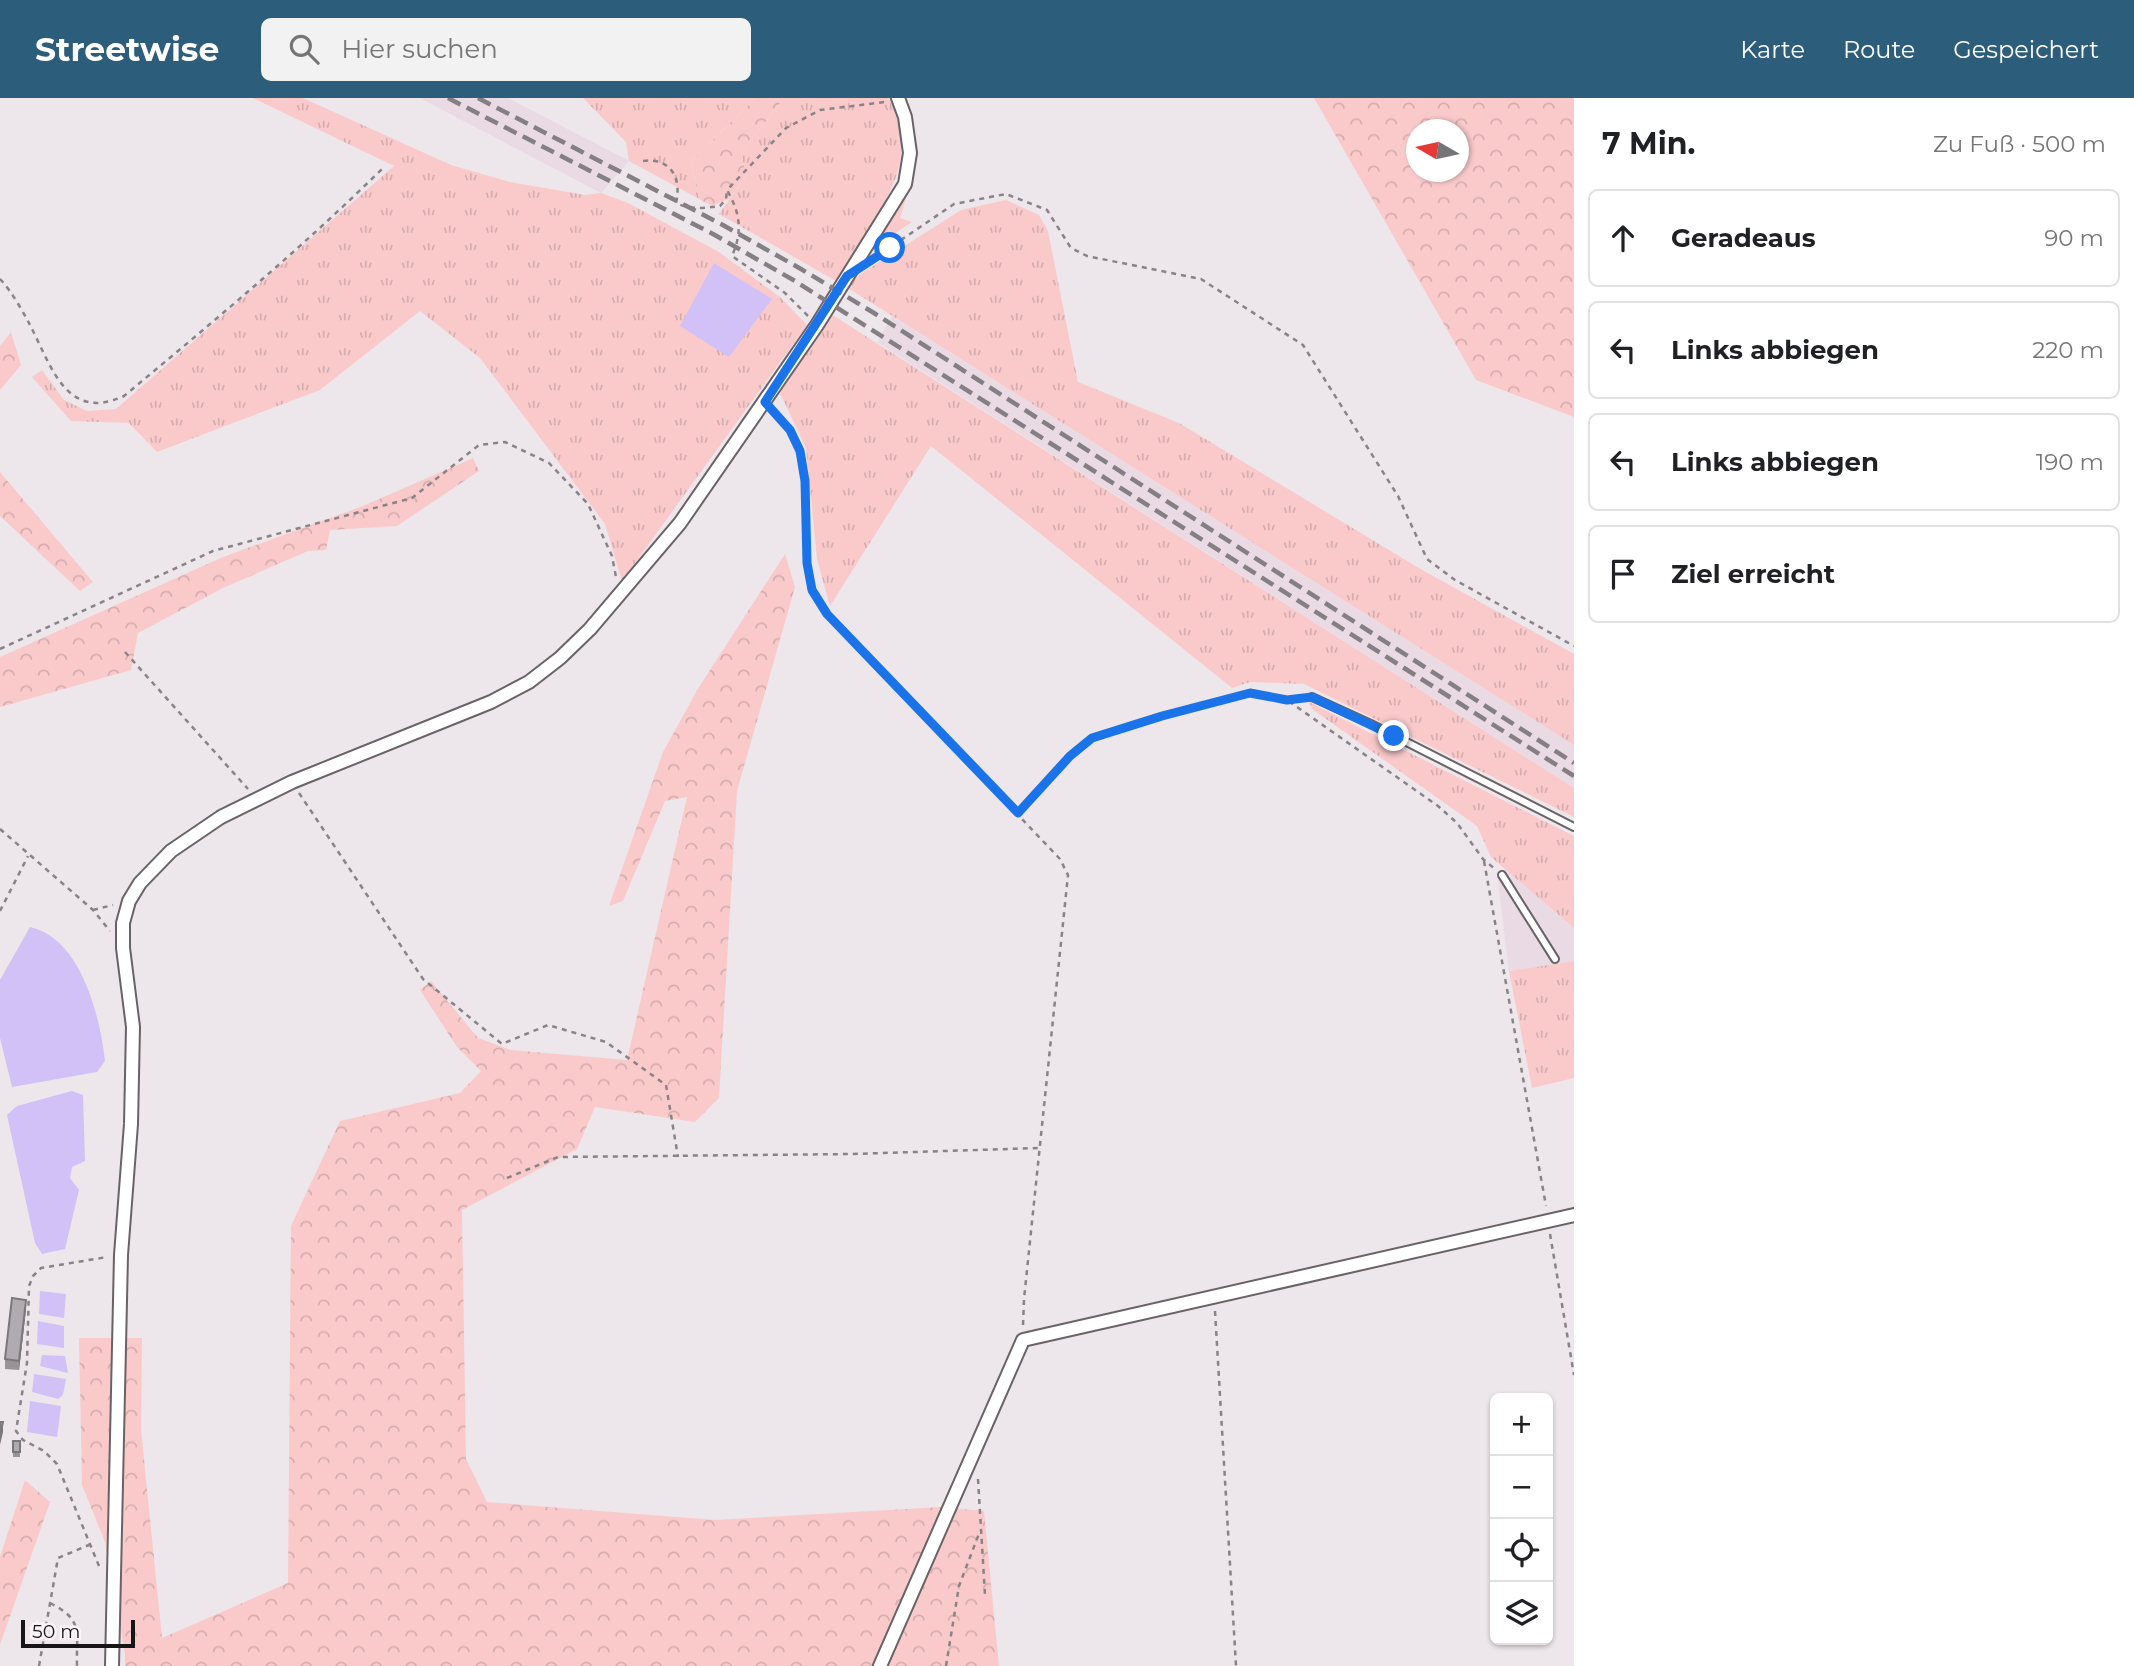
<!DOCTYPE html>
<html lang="de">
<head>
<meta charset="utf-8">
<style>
  body { margin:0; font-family:Montserrat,sans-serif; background:#f2f2f2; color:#202124 }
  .controls { position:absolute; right:21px; bottom:21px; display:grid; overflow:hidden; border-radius:10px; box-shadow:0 2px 5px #0004 }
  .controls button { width:63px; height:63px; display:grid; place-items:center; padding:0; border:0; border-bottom:2px solid #e0e0e0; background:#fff; color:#202124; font:35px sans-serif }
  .compass { position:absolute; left:1406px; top:21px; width:63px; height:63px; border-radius:50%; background:#fff; box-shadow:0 2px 5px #0004; rotate:279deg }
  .scale { position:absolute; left:21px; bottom:18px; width:114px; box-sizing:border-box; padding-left:7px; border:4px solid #181517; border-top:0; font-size:19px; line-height:24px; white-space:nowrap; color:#181517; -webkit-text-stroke:5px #fbf3f8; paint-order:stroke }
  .stop { position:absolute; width:21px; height:21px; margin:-16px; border:5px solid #1a73e8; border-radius:50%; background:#fff }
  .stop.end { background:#1a73e8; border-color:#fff; box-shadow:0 2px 7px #0008 }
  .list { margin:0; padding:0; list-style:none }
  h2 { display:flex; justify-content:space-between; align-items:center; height:91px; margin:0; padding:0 28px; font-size:30px }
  h2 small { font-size:23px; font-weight:400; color:#757577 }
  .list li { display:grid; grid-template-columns:46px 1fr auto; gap:21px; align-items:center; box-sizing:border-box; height:98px; margin:0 14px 14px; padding:0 14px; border:2px solid #e0e0e0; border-radius:10px }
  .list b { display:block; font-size:26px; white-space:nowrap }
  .list em { font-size:23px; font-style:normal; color:#757577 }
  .icon { flex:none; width:38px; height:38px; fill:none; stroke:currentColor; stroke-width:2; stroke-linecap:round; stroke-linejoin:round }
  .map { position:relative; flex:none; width:1574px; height:1568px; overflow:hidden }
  header { display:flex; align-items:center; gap:42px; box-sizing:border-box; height:98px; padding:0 35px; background:#2c5d7b; color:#fff }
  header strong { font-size:33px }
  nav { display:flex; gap:38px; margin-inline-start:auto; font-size:24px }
  .search { width:490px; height:63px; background:#f2f2f2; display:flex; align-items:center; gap:18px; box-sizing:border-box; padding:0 24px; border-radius:10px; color:#757577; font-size:26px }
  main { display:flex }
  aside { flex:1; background:#fff }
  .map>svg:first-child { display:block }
  .built { fill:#e9dae4 }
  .grass { fill:url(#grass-tufts) }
  .forest { fill:url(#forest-crowns); fill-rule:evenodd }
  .water { fill:#d1c1f7 }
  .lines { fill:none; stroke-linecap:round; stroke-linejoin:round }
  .lane-casing { stroke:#696266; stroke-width:10 }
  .street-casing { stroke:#696266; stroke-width:16 }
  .path { stroke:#888386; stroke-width:2.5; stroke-dasharray:5 5; stroke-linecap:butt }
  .lane { stroke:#fff; stroke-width:6 }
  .street { stroke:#fff; stroke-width:12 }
  .rail { stroke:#847f82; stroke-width:4.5; stroke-dasharray:14 7; stroke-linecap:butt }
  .wall { fill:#979398 }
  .shaded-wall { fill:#7b787c }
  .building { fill:#b0abb1; stroke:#7b787c; stroke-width:2 }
  .route { stroke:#1a73e8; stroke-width:9 }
</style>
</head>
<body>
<header>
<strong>Streetwise</strong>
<div class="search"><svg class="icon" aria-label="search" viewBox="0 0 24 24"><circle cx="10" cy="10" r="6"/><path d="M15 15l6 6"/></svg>Hier suchen</div>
<nav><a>Karte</a><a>Route</a><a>Gespeichert</a></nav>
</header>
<main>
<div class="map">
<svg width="1574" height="1568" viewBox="0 0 1574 1568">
  <defs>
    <pattern id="grass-tufts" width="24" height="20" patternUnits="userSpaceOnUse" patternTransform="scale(1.75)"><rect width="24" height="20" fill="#facacb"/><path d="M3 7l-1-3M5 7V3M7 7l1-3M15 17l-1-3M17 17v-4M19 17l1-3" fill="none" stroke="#d6adae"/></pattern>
    <pattern id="forest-crowns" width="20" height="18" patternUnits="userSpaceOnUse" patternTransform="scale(1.75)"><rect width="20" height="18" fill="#facacb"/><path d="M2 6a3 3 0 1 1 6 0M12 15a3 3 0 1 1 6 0" fill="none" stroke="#d6adae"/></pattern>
  </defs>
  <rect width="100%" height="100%" fill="#ede6eb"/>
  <path class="built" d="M420 0H508L629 63 601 95Z
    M892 218 1574 647V690L877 244Z
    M1506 771 1574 830V863L1509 873 1498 783Z"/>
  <path class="grass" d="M253 0H303L451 67 510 84 585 97 601 95 628 105 719 154 781 200 807 227 622 483 605 426 480 260 420 213 320 292 157 354 129 325 71 323 32 279 42 272 64 302 87 313 116 311 394 68Z
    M583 0H756L691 63 699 101 629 63 626 44Z
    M777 0H889C898 19 904 42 900 63 895 98 855 152 836 183L719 116 746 78 741 54 780 6Z
    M907 97 900 120 912 124 874 149Z
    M1006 102 1039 117 1048 133 1078 284 1179 325 1417 469 1574 556V647L848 190 859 177 961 112Z
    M831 216 1574 690V719L1304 586 1250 584 1232 590 931 348 830 508 817 461 806 350 780 295Z
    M1309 604 1574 738V830L1491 759 1477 728 1312 611Z
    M1574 863V980L1532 990 1509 873Z"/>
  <path class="forest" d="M756 0H777L780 6 741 54 746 78 729 101 712 108 699 101 691 63Z
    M1314 0H1574V319L1476 282ZM1416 32H1458V74H1416Z
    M11 234 21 267 0 292V248Z
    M473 360 479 373 397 428 330 432 326 452 308 453 223 490 138 535 131 572 0 609V559L223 459 363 408Z
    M0 374 93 484 80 493 0 418Z
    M785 456 795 489 737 693 719 1000 695 1024 595 1009 577 1051 462 1112 466 1361 487 1404 715 1422 941 1409 984 1413 999 1568H125V1556L105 1444 82 1387 79 1240H142L141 1331 162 1540 288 1485 291 1128 340 1023 460 995 481 973 457 949 420 892 431 883 478 940 511 952 627 962 687 699 665 703 623 803 609 808 663 654 699 589Z
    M25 1382 50 1404 0 1547V1459Z"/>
  <path class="water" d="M714 165 772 201 729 259 680 228Z
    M30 829C81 840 100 918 105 963L97 974 12 989 0 940V882Z
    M72 993 83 997 85 1063 72 1069 70 1080 79 1092 65 1151 42 1156 35 1145 7 1017 17 1008Z
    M40 1193 66 1196 64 1220 39 1216Z
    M38 1223 64 1228V1250L37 1246Z
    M42 1257 65 1258 68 1275 40 1268Z
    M34 1276 66 1281 63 1297 58 1301 32 1294Z
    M30 1303 61 1308 57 1339 27 1334Z"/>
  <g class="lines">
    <defs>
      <path id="lane" d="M1312 599 1371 626 1574 729
        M1502 777 1555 861"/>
      <path id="street" d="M112 1568 121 1157 131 1026 133 929 123 850V825L129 803 140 785 171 753 221 719 292 684 491 604 529 584 560 560 590 531 680 425 817 227 905 86 910 55 905 19 898 0
        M880 1568 1023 1242 1574 1117"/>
    </defs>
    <use href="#lane" class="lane-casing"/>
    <use href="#street" class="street-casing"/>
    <path class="path" d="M643 63C671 59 682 81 676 105 690 112 705 110 720 108L726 101 727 92
      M876 159 954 106 1006 96 1047 112 1071 150 1087 158 1201 181 1303 247 1398 398 1427 461 1455 482 1574 548
      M0 181C12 194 22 212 30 227 51 267 66 325 124 298 213 224 302 150 384 69
      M808 218 785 195 732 158C743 133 740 115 727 92L786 30 820 12 885 4
      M773 313 790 332 799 353 805 383 807 465 812 492 827 516 1060 761 1068 777 1024 1201 1023 1228
      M0 551 213 453 412 400 479 347 505 344 549 365 588 406 612 458 616 479
      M125 554 248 691
      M1287 602 1301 600
      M299 695 423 881 502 946 548 927 606 944 666 987 678 1059
      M1018 715 1070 658 1092 640 1162 618 1250 595 1287 602 1438 708 1457 725 1483 761 1495 771
      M0 731 93 812 110 833
      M1484 763 1546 1108
      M93 812 113 807
      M0 813 28 758
      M507 1080 558 1059 852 1056 1039 1050
      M1550 1136 1574 1277
      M1215 1213 1236 1568
      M978 1381 985 1497
      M99 1468 57 1366 44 1353 23 1342 16 1333 27 1265 29 1188 33 1178 41 1170 107 1159
      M50 1505C84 1522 76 1534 77 1568
      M39 1568 58 1460 89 1447
      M946 1568 959 1488 980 1433"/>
    <use href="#lane" class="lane"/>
    <use href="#street" class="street"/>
    <path class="rail" d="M448 0 713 136 795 183 1574 678
      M478 0 721 126 801 171 874 215 1574 665"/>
  </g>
  <path class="wall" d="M26 1211 19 1272 5 1271V1261Z
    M13 1343H20V1359H13Z"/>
  <path class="shaded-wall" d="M26 1202V1211L19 1272V1263Z
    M3 1324V1334L0 1347V1337Z"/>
  <path class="building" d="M12 1200 26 1202 19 1263 5 1261Z
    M0 1324H3L0 1337Z
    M13 1343H20V1354H13Z"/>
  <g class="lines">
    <path class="route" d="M890 150 847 178 765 304 790 332 800 353 805 383 807 465 812 492 827 516 1018 715 1070 658 1092 640 1162 618 1250 595 1287 602 1312 599 1394 638"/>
  </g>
</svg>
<div class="controls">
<button>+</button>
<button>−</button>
<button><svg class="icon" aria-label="locate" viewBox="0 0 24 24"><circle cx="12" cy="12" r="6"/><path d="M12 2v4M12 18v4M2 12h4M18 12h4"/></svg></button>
<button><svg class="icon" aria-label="layers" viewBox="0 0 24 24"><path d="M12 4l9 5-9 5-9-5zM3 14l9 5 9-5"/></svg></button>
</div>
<svg class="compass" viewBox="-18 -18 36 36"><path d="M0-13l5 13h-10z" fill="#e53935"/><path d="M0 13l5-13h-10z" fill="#757577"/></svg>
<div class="scale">50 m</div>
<div class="stop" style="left:890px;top:150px"></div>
<div class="stop end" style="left:1394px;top:638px"></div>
</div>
<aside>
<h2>7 Min.<small>Zu Fuß · 500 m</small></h2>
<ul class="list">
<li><svg class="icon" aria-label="ahead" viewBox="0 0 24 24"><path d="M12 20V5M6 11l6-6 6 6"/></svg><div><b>Geradeaus</b></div><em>90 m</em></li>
<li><svg class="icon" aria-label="left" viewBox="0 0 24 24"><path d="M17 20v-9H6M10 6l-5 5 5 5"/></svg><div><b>Links abbiegen</b></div><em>220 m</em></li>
<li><svg class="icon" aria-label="left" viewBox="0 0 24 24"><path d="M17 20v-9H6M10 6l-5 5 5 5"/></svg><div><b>Links abbiegen</b></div><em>190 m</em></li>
<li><svg class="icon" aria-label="arrive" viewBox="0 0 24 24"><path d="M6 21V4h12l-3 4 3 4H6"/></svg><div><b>Ziel erreicht</b></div></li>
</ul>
</aside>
</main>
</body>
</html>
